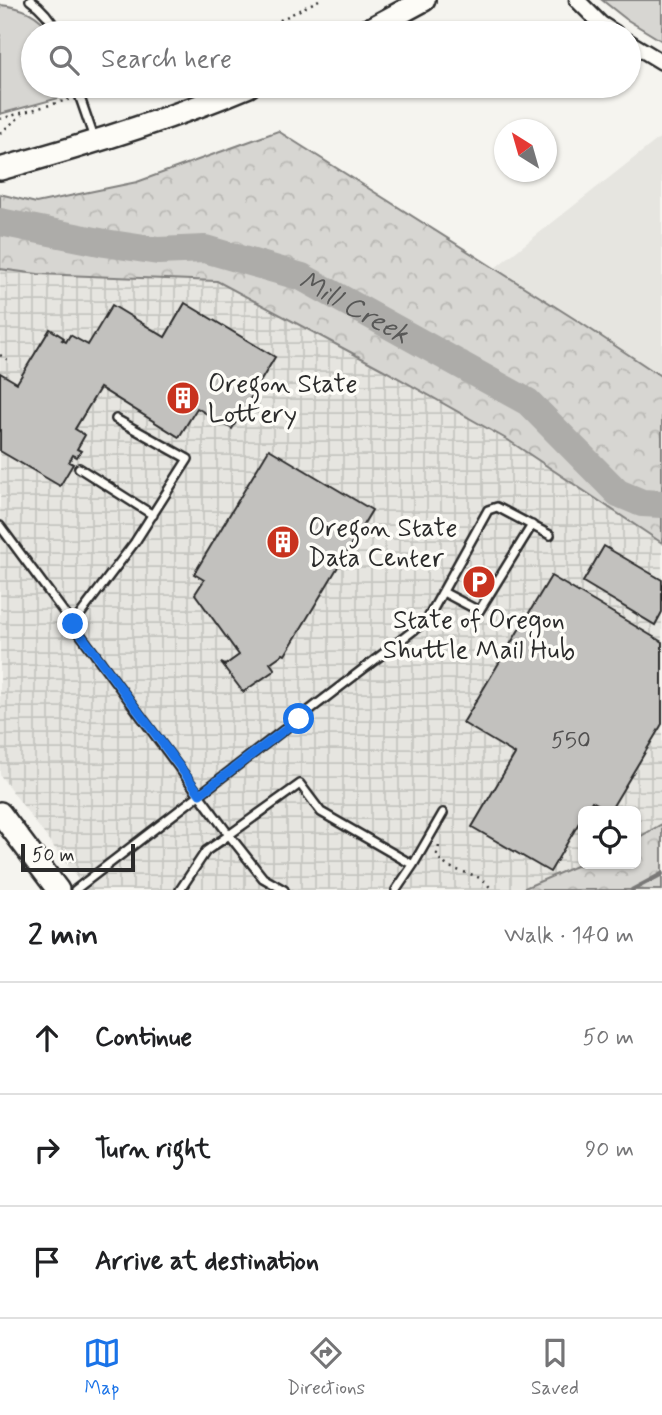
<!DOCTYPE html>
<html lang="en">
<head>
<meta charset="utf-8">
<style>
  body { margin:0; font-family:Mynerve,sans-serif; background:#f6f6f6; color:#202124 }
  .controls { position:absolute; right:21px; bottom:21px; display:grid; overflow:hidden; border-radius:10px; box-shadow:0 2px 5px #0004 }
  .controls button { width:63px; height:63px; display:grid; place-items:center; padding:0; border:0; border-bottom:2px solid #e0e0e0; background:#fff; color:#202124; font:35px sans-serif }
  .compass { position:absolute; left:494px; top:119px; width:63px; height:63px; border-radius:50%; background:#fff; box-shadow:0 2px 5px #0004; rotate:323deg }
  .scale { position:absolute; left:21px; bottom:18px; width:114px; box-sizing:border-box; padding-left:7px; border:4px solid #2b2b2b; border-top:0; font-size:19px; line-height:24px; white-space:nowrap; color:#2b2b2b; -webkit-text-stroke:5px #fdfcf7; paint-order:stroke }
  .stop { position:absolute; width:21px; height:21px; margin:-16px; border:5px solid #1a73e8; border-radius:50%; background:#fff }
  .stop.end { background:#1a73e8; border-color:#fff; box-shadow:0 2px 7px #0008 }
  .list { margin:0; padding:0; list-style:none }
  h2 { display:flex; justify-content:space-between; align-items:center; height:91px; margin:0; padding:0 28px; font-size:30px }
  h2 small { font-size:23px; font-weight:400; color:#757577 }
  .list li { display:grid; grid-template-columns:46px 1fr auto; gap:21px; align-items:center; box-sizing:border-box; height:112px; padding:0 28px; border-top:2px solid #e0e0e0 }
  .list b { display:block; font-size:26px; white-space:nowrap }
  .list em { font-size:23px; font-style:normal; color:#757577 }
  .icon { flex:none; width:38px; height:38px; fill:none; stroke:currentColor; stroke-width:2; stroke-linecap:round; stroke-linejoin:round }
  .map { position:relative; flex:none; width:662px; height:890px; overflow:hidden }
  .search { position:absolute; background:#fff; box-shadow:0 2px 5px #0004; left:21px; right:21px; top:21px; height:77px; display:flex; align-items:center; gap:18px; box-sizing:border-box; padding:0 24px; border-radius:38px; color:#757577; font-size:26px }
  .sheet { height:427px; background:#fff }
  nav { display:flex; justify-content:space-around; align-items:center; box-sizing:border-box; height:98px; border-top:2px solid #e0e0e0; background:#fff; font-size:19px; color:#757577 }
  nav a { display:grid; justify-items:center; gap:4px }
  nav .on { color:#1a73e8 }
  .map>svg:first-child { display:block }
  .built { fill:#e6e5e0 }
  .industrial { fill:url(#industrial-grid) }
  .green { fill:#d7d6d2; stroke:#81807e; stroke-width:2 }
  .forest { fill:url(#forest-crowns); stroke:#81807e; stroke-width:2 }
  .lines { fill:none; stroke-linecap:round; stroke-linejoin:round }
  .stream { stroke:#797877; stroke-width:4.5 }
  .river { stroke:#adaca9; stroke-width:28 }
  .building { fill:#c2c1be; stroke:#2b2b2b; stroke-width:2 }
  .lane-casing { stroke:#2b2b2b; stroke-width:12 }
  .street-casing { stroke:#2b2b2b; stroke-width:19 }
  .secondary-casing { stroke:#2b2b2b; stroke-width:26 }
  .path { stroke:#2b2b2b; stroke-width:2.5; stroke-dasharray:2 5; stroke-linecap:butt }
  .lane { stroke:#fdfcf7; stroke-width:7 }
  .street { stroke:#fdfcf7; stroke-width:14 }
  .secondary { stroke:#fdfcf7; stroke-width:21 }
  .route { stroke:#1a73e8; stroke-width:9 }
  .labels { text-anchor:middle; stroke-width:7; stroke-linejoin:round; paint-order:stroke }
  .number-label { font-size:23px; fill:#515050 }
  .poi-label { font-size:26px; fill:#2b2b2b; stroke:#fdfcf7; text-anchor:start }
  .water-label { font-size:28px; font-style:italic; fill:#585857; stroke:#fdfcf7 }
</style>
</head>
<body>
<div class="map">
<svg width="662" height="890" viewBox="0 0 662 890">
  <defs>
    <pattern id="industrial-grid" width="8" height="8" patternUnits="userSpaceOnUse" patternTransform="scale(1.75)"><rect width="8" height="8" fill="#e6e5e0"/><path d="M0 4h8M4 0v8" fill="none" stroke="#c5c5c0"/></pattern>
    <pattern id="forest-crowns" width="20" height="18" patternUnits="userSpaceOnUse" patternTransform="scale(1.75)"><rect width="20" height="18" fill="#d7d6d2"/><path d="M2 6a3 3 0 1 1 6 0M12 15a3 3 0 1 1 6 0" fill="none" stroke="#b9b8b4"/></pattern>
  </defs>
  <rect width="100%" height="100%" fill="#f5f4ef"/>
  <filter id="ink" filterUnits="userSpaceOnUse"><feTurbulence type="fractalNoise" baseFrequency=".0143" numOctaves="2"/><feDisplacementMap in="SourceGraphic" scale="14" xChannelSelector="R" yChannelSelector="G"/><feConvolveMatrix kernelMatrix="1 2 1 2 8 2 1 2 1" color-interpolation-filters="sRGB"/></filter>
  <g filter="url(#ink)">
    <path class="built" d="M662 136V377L495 268Z"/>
    <path class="industrial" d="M0 269 38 274 217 281 382 369 508 440 662 543V824L636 839V811H583V863L520 890H86L0 775Z"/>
    <path class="green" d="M602 0H662V41L626 19Z
      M0 5C22 7 39 14 51 33H33V86H70L72 92 70 95 0 114Z"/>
    <path class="forest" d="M278 131 581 323 662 377V543L508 440 382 369 217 281 38 274 0 269V194L36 203 137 182Z
      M662 824V890H520L583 863 636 864V839Z"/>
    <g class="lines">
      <path class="stream" d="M632 890 662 874"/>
      <path class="river" id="s1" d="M0 222 105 243 158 251 205 249 302 277 528 402 618 493 642 503 662 504"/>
    </g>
    <path class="building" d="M185 303 275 357 232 429 197 408 179 437 100 388 75 429 85 435 77 449 81 451 77 457 73 455 69 462 73 464 60 486 0 451V373L17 383 50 329 64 338 62 340 66 342 70 335 88 345 112 305 165 337Z
      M269 449 372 510 285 655 283 654 270 663 275 670 243 692 221 663 225 665 239 655 195 594 204 580 194 574Z
      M604 546 662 580V612L655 625 583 582Z
      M551 576 662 642V724L610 811 592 801 586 811H583V816L550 872 472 827 515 754 463 723Z"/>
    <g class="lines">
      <defs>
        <path id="lane" d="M30 0C43 9 51 19 58 33
          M76 86 94 138
          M79 468 153 515
          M0 526 229 835 300 784 321 812 413 865 443 813
          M443 592 479 611 532 525
          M73 624 135 542 188 459 116 419
          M75 890 427 620 488 510 497 507 550 535
          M180 890 206 851 229 835 263 878 284 890
          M396 890 413 865"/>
        <path id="street" d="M577 0 601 24 615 33
          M629 42 662 62"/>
        <path id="secondary" d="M363 33 424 0
          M0 169C84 146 169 120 249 86
          M0 813 58 890"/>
      </defs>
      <use href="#lane" class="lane-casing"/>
      <use href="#street" class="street-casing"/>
      <use href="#secondary" class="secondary-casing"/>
      <path class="path" d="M255 33 319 0
        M91 94 121 86
        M0 119 71 99
        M0 133 22 115
        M0 355 11 362
        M439 846 437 854C445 876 482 868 491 890"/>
      <use href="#lane" class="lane"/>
      <use href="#street" class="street"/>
      <use href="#secondary" class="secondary"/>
    </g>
  </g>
  <g class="lines" filter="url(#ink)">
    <path class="route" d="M73 624 200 794 299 719"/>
  </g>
  <defs>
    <symbol id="building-disc" viewBox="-11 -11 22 22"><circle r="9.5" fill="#c8321e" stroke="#fdfcf7"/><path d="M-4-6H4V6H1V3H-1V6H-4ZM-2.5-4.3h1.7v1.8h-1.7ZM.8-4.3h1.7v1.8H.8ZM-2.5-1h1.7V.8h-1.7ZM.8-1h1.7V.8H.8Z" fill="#fff"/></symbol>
    <symbol id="parking-disc" viewBox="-11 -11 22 22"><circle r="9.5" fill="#c8321e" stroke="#fdfcf7"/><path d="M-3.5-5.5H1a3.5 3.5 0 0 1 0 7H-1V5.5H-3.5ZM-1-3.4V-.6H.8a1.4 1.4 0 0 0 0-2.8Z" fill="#fff"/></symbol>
  </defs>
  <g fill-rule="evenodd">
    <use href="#building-disc" x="164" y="379" width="38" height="38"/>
    <use href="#building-disc" x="264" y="523" width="38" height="38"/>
    <use href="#parking-disc" x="460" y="563" width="38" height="38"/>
  </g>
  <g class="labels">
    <g class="number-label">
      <text x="571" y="747">550</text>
    </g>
    <g class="poi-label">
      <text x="208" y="392">Oregon State<tspan x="208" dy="30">Lottery</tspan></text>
      <text x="308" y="536">Oregon State<tspan x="308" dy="30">Data Center</tspan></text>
      <text x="479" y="628" text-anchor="middle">State of Oregon<tspan x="479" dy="30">Shuttle Mail Hub</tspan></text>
    </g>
    <g class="water-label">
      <text dy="10" stroke="none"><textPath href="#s1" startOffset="369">Mill Creek</textPath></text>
    </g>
  </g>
</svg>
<div class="controls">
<button><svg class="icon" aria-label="locate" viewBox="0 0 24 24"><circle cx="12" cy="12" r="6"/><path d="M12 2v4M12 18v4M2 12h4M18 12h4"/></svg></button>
</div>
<svg class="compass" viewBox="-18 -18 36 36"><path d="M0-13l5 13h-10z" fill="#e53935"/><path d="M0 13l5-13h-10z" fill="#757577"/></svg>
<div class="scale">50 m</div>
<div class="stop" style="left:299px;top:719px"></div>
<div class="stop end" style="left:73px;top:624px"></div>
<div class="search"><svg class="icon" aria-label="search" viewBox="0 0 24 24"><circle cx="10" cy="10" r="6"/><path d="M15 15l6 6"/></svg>Search here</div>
</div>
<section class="sheet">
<h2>2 min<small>Walk · 140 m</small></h2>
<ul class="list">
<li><svg class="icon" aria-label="ahead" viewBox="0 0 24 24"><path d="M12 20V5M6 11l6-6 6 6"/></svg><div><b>Continue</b></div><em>50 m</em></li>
<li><svg class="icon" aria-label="right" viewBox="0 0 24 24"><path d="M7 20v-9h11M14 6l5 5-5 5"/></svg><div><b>Turn right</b></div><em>90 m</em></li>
<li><svg class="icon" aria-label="arrive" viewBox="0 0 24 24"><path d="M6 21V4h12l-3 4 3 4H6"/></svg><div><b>Arrive at destination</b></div></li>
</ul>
</section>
<nav>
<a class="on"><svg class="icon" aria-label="map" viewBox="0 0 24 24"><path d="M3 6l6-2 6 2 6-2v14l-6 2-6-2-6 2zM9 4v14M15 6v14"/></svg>Map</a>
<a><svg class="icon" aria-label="directions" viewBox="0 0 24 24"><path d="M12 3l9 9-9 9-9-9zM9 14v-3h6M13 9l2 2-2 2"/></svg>Directions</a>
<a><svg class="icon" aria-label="saved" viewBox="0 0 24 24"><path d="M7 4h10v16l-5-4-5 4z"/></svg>Saved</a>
</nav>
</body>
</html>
